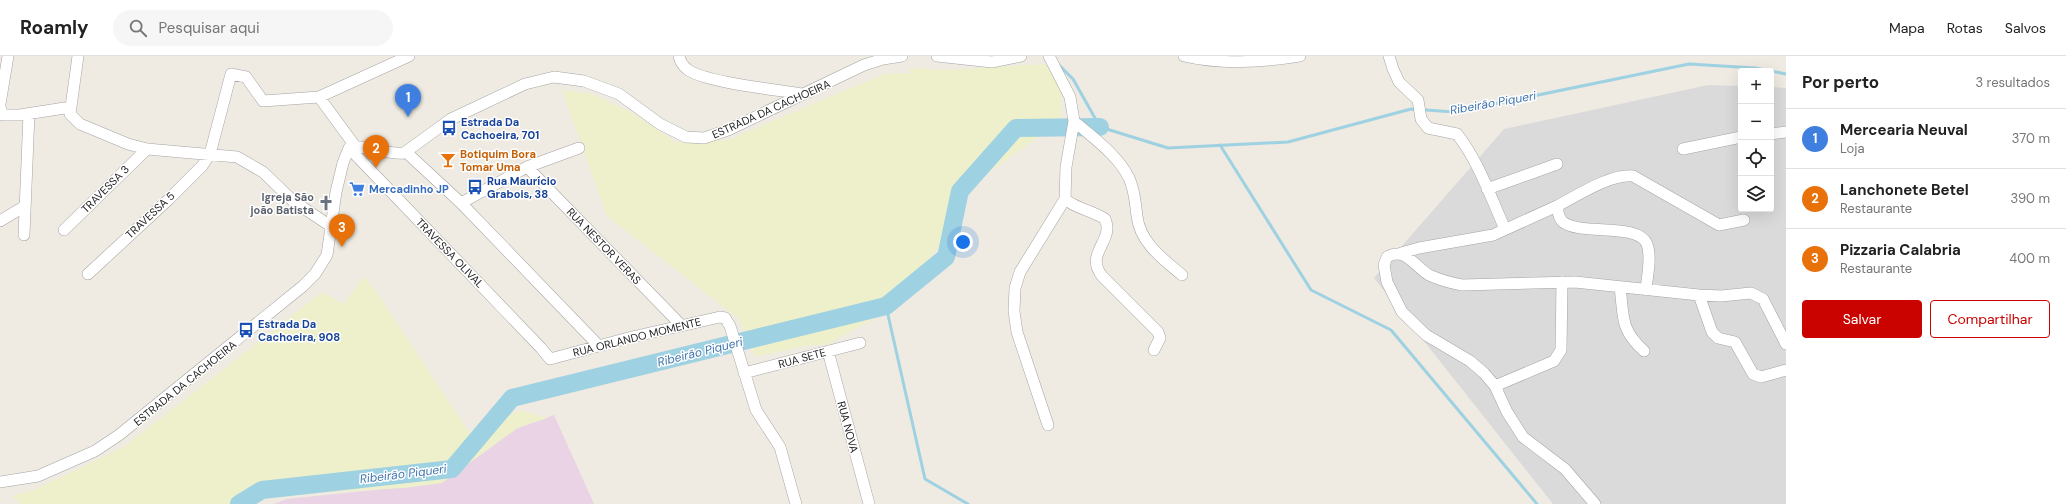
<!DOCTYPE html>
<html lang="pt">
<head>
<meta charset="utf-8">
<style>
  body { margin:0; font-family:"DM Sans",sans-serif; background:#f6f6f6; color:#222 }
  .controls { position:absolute; right:12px; top:12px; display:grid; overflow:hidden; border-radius:4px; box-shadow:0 4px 16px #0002 }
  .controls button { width:36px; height:36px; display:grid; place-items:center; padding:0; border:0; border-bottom:1px solid #e0e0e0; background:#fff; color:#222; font:20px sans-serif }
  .you { position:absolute; left:963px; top:186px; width:14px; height:14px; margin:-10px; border:3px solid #fff; border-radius:50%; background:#1a73e8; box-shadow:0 0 0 6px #1a73e833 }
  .badge { display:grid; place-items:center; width:26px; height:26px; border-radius:50%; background:#ca0200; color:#fff; font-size:13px; font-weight:700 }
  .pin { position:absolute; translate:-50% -33px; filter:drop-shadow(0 1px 2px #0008) }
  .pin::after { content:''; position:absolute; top:21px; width:14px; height:12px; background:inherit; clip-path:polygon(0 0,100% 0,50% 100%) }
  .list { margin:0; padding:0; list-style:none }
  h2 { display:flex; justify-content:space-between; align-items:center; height:52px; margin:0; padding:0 16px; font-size:17px }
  h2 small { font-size:13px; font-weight:400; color:#767676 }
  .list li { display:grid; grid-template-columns:26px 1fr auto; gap:12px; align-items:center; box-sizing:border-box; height:60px; padding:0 16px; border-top:1px solid #e0e0e0 }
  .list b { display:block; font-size:15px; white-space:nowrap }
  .list p { margin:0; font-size:13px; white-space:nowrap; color:#767676 }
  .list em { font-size:13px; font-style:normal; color:#767676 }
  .actions { display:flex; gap:8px; padding:12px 16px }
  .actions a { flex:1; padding:9px 0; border:1px solid #ca0200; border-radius:4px; text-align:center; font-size:14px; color:#ca0200 }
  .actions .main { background:#ca0200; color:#fff }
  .icon { flex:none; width:22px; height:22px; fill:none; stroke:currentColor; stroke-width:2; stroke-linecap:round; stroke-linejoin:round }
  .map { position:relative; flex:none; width:1786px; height:448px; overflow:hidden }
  header { display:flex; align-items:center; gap:24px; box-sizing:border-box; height:56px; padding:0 20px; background:#fff; border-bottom:1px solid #e0e0e0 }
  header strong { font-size:19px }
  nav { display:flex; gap:22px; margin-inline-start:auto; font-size:14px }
  .search { width:280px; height:36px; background:#f6f6f6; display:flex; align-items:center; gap:10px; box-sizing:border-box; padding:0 14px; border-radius:22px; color:#767676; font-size:15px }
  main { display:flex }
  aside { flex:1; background:#fff }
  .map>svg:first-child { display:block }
  .residential { fill:#dbdada }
  .industrial { fill:#e9d3e5 }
  .farmland { fill:#edf0cb }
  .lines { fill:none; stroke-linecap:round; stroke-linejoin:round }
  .stream { stroke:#9ed1e1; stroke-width:3 }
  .river { stroke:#9ed1e1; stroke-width:18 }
  .minor-casing { stroke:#a4a4a4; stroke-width:12 }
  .minor { stroke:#fff; stroke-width:11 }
  .labels { text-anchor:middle; stroke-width:3; stroke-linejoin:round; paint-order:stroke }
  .street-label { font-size:11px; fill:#1d1d1d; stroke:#fff }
  .transit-label { font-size:11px; font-weight:bold; fill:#164399; stroke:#fff; text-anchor:start }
  .food-label { font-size:11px; font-weight:bold; fill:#c56008; stroke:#fff; text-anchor:start }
  .shop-label { font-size:11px; font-weight:bold; fill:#366cbe; stroke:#fff; text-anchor:start }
  .worship-label { font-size:11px; font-weight:bold; fill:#5b616d; stroke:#fff; text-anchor:end }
  .water-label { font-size:12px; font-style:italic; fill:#4075ad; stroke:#fff }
</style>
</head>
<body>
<header>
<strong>Roamly</strong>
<div class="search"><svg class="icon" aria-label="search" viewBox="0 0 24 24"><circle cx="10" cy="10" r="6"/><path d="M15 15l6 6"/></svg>Pesquisar aqui</div>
<nav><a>Mapa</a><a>Rotas</a><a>Salvos</a></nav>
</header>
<main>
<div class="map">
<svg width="1786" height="448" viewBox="0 0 1786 448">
  <rect width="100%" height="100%" fill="#efebe2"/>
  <path class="residential" d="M1708 29 1741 30V153H1771V31L1786 32V448H1553L1374 222 1504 73Z"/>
  <path class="industrial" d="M554 359 594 448H273L287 443 433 428 499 379Z"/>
  <path class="farmland" d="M1046 8 1061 33V65L967 132 942 185 894 252 826 289H810L755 301 739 263 607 160 562 34 592 38 631 56 675 86 728 84 884 18 912 17 908 12 946 14Z
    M364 220 375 234 471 379 520 354 548 362 519 371 442 427 404 432 272 439 251 448H22L11 440 34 434 124 391 322 236 344 248Z"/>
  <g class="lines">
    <path class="stream" d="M1059 9 1073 23 1100 71 1168 92 1288 86 1411 53 1455 56 1689 8 1755 12 1770 15
      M1771 15 1786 18
      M1220 89 1311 234 1391 274 1537 448
      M886 250 925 423 968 448"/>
    <path class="river" d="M239 448 262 434 452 413 512 342 886 250 946 201 960 135 1016 72 1100 71"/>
    <defs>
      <path id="minor" d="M78 0 70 58 80 68 128 88 147 93 237 101 263 116 293 145 332 171
        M679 0C680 5 682 9 687 13 702 26 779 34 803 38
        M937 0 992 6 1021 0
        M1184 0C1222 9 1261 6 1300 0
        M1389 0 1393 13 1399 26 1418 44 1421 63 1428 72 1457 78C1479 106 1491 142 1505 173
        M319 41 355 90
        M0 48 8 0
        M0 51 3 59H20L71 51
        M1074 65C1093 82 1117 98 1129 122 1135 135 1135 146 1137 160 1140 187 1163 203 1182 219
        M1771 78 1786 76
        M349 92 541 292 550 303 632 281 720 261 725 262 730 270 756 354 780 391 796 448
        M1683 93 1741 81
        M406 96 461 147 599 290
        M527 111 681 269
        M1487 133 1557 108
        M1065 143C1076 153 1092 154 1105 163 1115 185 1084 197 1102 220L1158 276 1160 282 1154 294
        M461 147 527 111 579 92
        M1557 150C1578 139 1610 118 1633 120L1719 169 1744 164
        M0 165 25 150
        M64 174 147 93
        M24 179 29 58
        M1401 197 1419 192 1493 179 1557 150C1558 155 1558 162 1563 166 1581 180 1638 166 1647 188 1652 201 1647 220 1646 234
        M88 218 169 143 202 110 210 98 231 18 246 21 263 45 319 41 409 0
        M1620 231C1624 262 1620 273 1644 295
        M1699 239 1712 276 1718 282 1735 286 1753 318 1761 321 1786 314
        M828 295 869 448
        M744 317 860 287
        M1495 330 1554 305 1561 294 1562 226
        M1048 369 1017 276 1014 255 1015 232 1020 216 1065 143 1066 111 1074 65 1070 41 1049 0
        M0 426 38 420 95 395 119 379 303 230 315 218 327 199 336 136 343 107 349 92C362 87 386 99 404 97L451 63 525 28 554 21 584 25 619 38 660 68 686 81 704 82 728 74 864 9 883 3 902 0
        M1595 448 1565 413 1523 381 1507 356 1495 330 1484 317 1470 305 1426 279 1402 256 1387 226 1384 209 1387 201C1405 190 1415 211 1429 219 1440 224 1451 227 1462 229L1575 226 1699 239 1721 240 1751 237 1763 243 1786 288"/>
    </defs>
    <use href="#minor" class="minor-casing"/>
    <use href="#minor" class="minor"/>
  </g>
  <defs>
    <symbol id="bus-bare" viewBox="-9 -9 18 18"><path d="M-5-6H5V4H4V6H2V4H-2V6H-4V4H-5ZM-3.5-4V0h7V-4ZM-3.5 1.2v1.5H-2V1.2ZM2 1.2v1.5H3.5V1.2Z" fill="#1a4fb4" stroke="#fff" stroke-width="2.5" paint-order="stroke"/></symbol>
    <symbol id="bar-bare" viewBox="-9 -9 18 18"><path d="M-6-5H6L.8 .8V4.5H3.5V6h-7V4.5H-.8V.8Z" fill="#e8710a" stroke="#fff" stroke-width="2.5" paint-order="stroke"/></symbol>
    <symbol id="supermarket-bare" viewBox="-9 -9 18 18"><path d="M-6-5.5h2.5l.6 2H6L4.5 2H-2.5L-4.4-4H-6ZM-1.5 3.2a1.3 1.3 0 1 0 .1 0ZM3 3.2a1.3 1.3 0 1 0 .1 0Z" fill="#3f7fe0" stroke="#fff" stroke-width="2.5" paint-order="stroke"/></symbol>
    <symbol id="church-bare" viewBox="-9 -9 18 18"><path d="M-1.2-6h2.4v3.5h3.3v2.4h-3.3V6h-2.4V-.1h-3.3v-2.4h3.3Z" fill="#6b7280" stroke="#fff" stroke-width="2.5" paint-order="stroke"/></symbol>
  </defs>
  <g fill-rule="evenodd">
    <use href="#bus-bare" x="438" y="61" width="22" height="22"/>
    <use href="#bar-bare" x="437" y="93" width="22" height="22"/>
    <use href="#bus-bare" x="464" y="120" width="22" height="22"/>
    <use href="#supermarket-bare" x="346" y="122" width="22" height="22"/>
    <use href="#church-bare" x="315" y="136" width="22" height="22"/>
    <use href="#bus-bare" x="235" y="263" width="22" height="22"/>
  </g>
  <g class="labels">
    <g class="street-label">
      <text transform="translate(771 53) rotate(-24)" y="4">ESTRADA DA CACHOEIRA</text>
      <text transform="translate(105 133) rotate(-45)" y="4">TRAVESSA 3</text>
      <text transform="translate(150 159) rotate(-43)" y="4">TRAVESSA 5</text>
      <text transform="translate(604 190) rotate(46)" y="4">RUA NESTOR VERAS</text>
      <text transform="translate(450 197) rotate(46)" y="4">TRAVESSA OLIVAL</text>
      <text transform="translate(637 281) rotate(-14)" y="4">RUA ORLANDO MOMENTE</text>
      <text transform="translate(802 302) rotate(-15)" y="4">RUA SETE</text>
      <text transform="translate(185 327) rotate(-39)" y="4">ESTRADA DA CACHOEIRA</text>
      <text transform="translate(848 371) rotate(75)" y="4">RUA NOVA</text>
    </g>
    <g class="transit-label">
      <text x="461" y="70">Estrada Da<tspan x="461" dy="13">Cachoeira, 701</tspan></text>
      <text x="487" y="129">Rua Maurício<tspan x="487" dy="13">Grabois, 38</tspan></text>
      <text x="258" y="272">Estrada Da<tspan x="258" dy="13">Cachoeira, 908</tspan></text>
    </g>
    <g class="food-label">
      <text x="460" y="102">Botiquim Bora<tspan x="460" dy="13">Tomar Uma</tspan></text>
    </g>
    <g class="shop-label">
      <text x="369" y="137">Mercadinho JP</text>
    </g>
    <g class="worship-label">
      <text x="314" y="145">Igreja São<tspan x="314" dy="13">joão Batista</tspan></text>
    </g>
    <g class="water-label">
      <text transform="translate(1493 47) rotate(-10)" y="4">Ribeirão Piqueri</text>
      <text transform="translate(700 296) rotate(-14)" y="4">Ribeirão Piqueri</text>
      <text transform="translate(403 418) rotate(-7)" y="4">Ribeirão Piqueri</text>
    </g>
  </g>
</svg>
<div class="controls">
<button>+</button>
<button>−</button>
<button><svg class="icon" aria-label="locate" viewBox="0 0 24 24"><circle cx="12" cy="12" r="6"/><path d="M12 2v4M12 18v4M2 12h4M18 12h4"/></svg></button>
<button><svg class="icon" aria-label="layers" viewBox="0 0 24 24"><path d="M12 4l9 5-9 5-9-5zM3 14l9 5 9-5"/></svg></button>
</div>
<div class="you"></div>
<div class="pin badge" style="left:408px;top:61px;background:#3f7fe0">1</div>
<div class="pin badge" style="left:376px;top:112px;background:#e8710a">2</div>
<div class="pin badge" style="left:342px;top:191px;background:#e8710a">3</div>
</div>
<aside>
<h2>Por perto<small>3 resultados</small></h2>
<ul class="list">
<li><span class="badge" style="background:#3f7fe0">1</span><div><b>Mercearia Neuval</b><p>Loja</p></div><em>370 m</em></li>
<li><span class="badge" style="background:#e8710a">2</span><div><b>Lanchonete Betel</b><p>Restaurante</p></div><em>390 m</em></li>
<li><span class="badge" style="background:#e8710a">3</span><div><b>Pizzaria Calabria</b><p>Restaurante</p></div><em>400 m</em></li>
</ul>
<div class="actions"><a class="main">Salvar</a><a>Compartilhar</a></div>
</aside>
</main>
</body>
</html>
